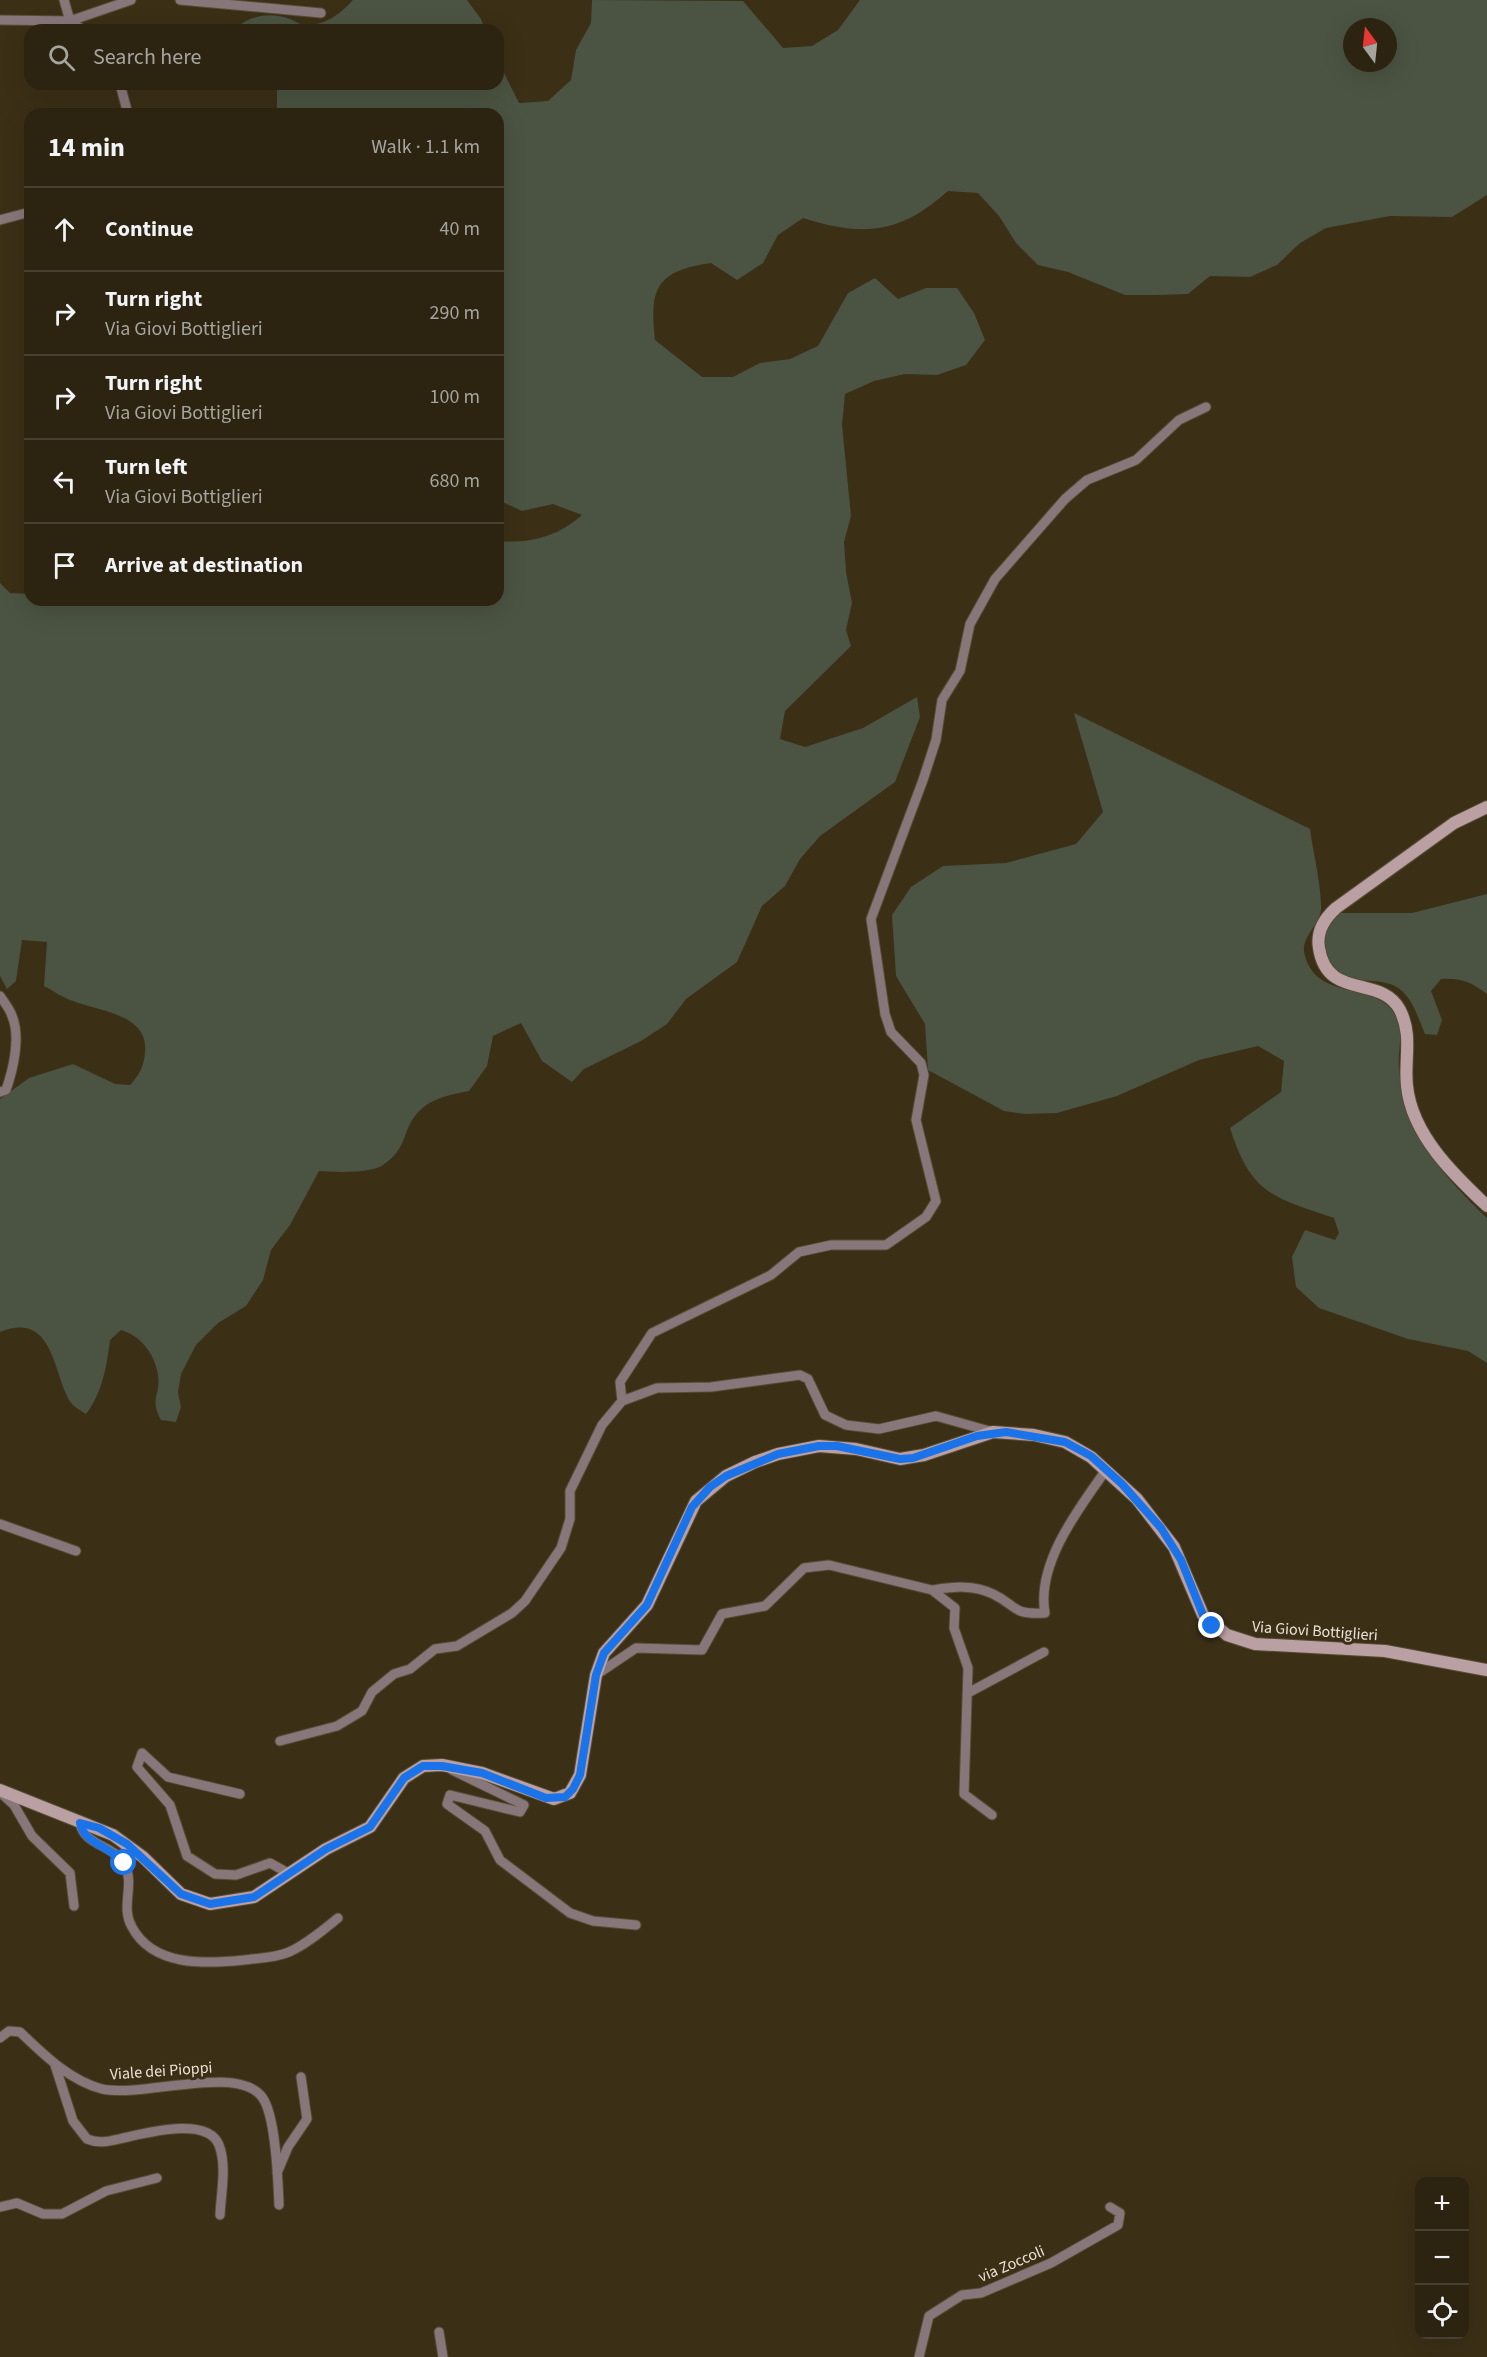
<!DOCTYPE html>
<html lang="en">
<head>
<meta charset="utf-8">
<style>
  body { margin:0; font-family:"Source Sans 3",sans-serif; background:#342b19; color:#f1f3f6 }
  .controls { position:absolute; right:18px; bottom:18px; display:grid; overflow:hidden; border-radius:12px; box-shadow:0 6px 24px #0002 }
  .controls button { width:54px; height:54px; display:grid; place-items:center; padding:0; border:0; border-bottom:2px solid #484030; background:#2c2310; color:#f1f3f6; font:30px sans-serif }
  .compass { position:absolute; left:1343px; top:18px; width:54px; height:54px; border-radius:50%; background:#2c2310; box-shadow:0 6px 24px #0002; rotate:345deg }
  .stop { position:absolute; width:18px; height:18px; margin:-14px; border:4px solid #1a73e8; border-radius:50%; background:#fff }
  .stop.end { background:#1a73e8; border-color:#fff; box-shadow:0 2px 6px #0008 }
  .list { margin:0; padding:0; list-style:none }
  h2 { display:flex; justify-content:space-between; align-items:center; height:78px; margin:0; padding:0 24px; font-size:26px }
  h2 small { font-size:20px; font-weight:400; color:#a6a49f }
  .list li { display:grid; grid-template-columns:39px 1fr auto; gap:18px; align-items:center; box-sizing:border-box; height:84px; padding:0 24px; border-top:2px solid #484030 }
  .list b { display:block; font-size:22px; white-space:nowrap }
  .list p { margin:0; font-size:20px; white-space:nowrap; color:#a6a49f }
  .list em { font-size:20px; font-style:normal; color:#a6a49f }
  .icon { flex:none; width:33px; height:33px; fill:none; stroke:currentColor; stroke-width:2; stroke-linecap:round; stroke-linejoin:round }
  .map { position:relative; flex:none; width:1487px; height:2357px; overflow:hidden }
  .search { position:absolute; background:#2c2310; box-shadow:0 6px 24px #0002; left:24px; top:24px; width:480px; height:66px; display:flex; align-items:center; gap:15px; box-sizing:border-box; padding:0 21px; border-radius:18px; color:#a6a49f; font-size:22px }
  .panel { position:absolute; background:#2c2310; box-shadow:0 6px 24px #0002; left:24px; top:108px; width:480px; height:498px; border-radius:18px }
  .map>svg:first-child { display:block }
  .green { fill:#4b5342; fill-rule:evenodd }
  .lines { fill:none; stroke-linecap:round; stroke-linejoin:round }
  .street-casing { stroke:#574c34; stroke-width:11 }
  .secondary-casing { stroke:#574c34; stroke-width:14 }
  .street { stroke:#88777a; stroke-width:9 }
  .secondary { stroke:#ba9fa3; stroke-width:12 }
  .route { stroke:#1a73e8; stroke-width:8 }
  .labels { text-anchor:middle; stroke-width:6; stroke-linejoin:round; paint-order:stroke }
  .street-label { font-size:16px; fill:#eae2d4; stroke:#3b2f16 }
</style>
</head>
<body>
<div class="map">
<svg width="1487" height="2357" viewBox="0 0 1487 2357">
  <rect width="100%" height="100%" fill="#3b2f16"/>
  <path class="green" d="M353 0H467L481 19 485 30H234C253 11 282 11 303 26 326 24 337 17 353 0Z
    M592 0 743 1 783 48 812 46 838 30 860 0H1487V195L1452 217 1390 216 1326 228 1300 243 1277 265 1250 277 1210 276 1188 294 1157 295H1125L1068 272 1038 265 1016 243 999 216 978 193 948 191C900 234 863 237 803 218L778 235 763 263 737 280 711 263C657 271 649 287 655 340L702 377H733L760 363 790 359 818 346 848 293 875 278 898 299 926 288H957L974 313 985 340 966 365 937 375 905 374 874 381 845 394 842 425 851 516 844 542 846 572 852 603 846 630 851 646 785 711 780 739 805 747 863 728 917 697 920 717 895 782 820 836 800 859 785 886 762 906 737 962 686 999 667 1024 641 1041 584 1069 572 1082 542 1061 521 1023 493 1036 487 1066 469 1091C449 1095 429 1098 415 1116 402 1132 408 1148 383 1165 369 1174 335 1172 319 1171L290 1225 271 1250 263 1280 246 1306 218 1323 196 1345 181 1374 178 1392 181 1407 176 1422 161 1420C149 1398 161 1395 158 1375 155 1354 141 1336 121 1330L110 1340C107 1365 102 1394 86 1414 82 1411 77 1409 74 1406 53 1386 58 1308 0 1332V1099L29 1078 73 1064 115 1084 130 1085C140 1074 144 1066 145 1052 149 1014 98 1011 73 1001 63 998 54 991 44 986L47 942 22 940 16 981 7 989 0 976V583L10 593 30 594V600H498V541C530 544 559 536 582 515L553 504 522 511 498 500V114H277V84H498V61L519 103 548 101 571 80 576 50 591 23ZM1352 27H1388V63H1352Z
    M1074 713 1310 829C1313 851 1322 889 1321 910 1319 927 1299 938 1305 956 1317 1000 1371 982 1393 1011 1406 1029 1397 1049 1399 1069 1403 1131 1444 1177 1487 1218V1363L1468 1351 1408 1339 1319 1308 1296 1287 1292 1257 1305 1230 1335 1240 1339 1233 1334 1218C1272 1197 1251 1194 1230 1128L1281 1092 1284 1061 1258 1046 1199 1060 1117 1096 1057 1113 1026 1114 1004 1111 928 1070 925 1024 896 976 892 915 911 887 943 866 1006 863 1076 844 1103 812Z
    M1487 894V994C1471 982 1461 978 1441 979L1431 991 1442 1020 1437 1035 1425 1034C1417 1016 1412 994 1393 985 1378 979 1361 982 1347 978 1328 971 1319 945 1326 927 1328 922 1334 917 1338 913H1412Z"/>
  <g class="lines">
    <defs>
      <path id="street" d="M64 0 70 21 83 30
        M180 0 321 13
        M0 20 70 21 131 0
        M120 84 128 114
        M0 220 30 212
        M0 996C4 1002 10 1009 12 1016 21 1037 13 1070 6 1090L0 1092
        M622 1401 620 1382 652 1333 771 1275 799 1252 831 1245H886L926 1217 936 1201 916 1120 924 1075 921 1063 891 1032 885 1014 871 919 923 780 936 740 942 700 960 671 970 624 995 579 1065 499 1087 480 1136 460 1179 420 1206 407
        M0 1524 76 1551
        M932 1590C953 1587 973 1584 993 1594 1018 1606 1011 1615 1045 1613 1036 1564 1079 1508 1106 1470
        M596 1675 636 1648 702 1650 722 1614 765 1606 804 1568 829 1565 932 1590 955 1608 954 1628 968 1668 964 1794 992 1815
        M968 1693 1044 1652
        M280 1741 337 1726 362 1711 372 1692 394 1674 410 1669 435 1649 457 1646 512 1613 525 1601 561 1548 570 1519V1491L602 1425 622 1401 657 1388 711 1387 800 1375 808 1379 825 1415 846 1425 879 1429 936 1416 993 1432
        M452 1770 524 1805 520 1812 450 1795 447 1804 485 1831 500 1860 570 1913 593 1921 636 1925
        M2 1794 14 1805 32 1836 70 1873 74 1906
        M240 1794 168 1777 142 1753 137 1767 170 1805 187 1856 215 1874 236 1875 270 1863 288 1873
        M80 1823C84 1846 115 1845 125 1865 135 1886 120 1906 132 1927 153 1967 206 1964 244 1960 259 1958 275 1958 289 1952 307 1944 323 1930 338 1918
        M0 2038 9 2031 20 2032C43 2054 70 2081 102 2089 143 2098 237 2064 262 2097 276 2115 278 2181 279 2205
        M55 2065 73 2121 87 2139C101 2145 113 2140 128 2137 150 2132 208 2117 219 2145 227 2166 221 2193 220 2215
        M277 2173 288 2147 307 2119 301 2077
        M0 2207 17 2203 43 2214H62L106 2191 157 2178
        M439 2332 443 2357
        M919 2357 929 2316 962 2295 981 2293 1051 2263 1118 2225 1120 2213 1110 2207"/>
      <path id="secondary" d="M1487 807 1454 823 1336 908C1325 918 1316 931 1319 948 1327 1001 1381 974 1400 1010 1413 1036 1404 1059 1407 1086 1412 1135 1454 1175 1487 1206
        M0 1790 113 1835 143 1857 181 1894 210 1904 254 1897 326 1849 370 1827 404 1778 423 1766 442 1765 482 1773 554 1799 570 1793 580 1775 596 1675 604 1653 647 1605 696 1501 726 1476 755 1462 778 1454 819 1446 856 1449 900 1459 924 1455 993 1432 1034 1435 1065 1442 1091 1457 1137 1499 1174 1547 1203 1615 1227 1635 1255 1644 1385 1651 1487 1670"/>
    </defs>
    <use href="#street" class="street-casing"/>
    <use href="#secondary" class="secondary-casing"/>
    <use href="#street" class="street"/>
    <use href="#secondary" class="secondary"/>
  </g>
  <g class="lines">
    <path class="route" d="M124 1863C112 1847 84 1844 80 1823L99 1828 127 1844 181 1894 210 1904 254 1897 326 1849 370 1827 404 1778 423 1766H442L482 1773 546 1798 565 1797 573 1789 580 1775 596 1675 604 1653 647 1605 692 1507 710 1487 726 1476 778 1454 819 1446H837L900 1459 913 1458 977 1436 1006 1432 1065 1442 1091 1456 1122 1484 1161 1528 1181 1560 1203 1615 1212 1626"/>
  </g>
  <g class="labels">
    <g class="street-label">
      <text transform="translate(1315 1630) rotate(4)" y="6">Via Giovi Bottiglieri</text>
      <text transform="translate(161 2070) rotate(-4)" y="6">Viale dei Pioppi</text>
      <text transform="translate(1011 2263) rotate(-23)" y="6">via Zoccoli</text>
    </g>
  </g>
</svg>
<div class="controls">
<button>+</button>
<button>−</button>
<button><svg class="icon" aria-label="locate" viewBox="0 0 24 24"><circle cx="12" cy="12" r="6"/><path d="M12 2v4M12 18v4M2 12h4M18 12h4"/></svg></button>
</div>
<svg class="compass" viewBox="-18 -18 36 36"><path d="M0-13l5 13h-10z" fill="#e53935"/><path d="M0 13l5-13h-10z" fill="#a6a49f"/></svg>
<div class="stop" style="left:124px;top:1863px"></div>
<div class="stop end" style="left:1212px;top:1626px"></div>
<div class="search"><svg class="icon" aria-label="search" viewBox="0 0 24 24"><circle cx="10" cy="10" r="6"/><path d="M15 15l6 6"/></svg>Search here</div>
<section class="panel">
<h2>14 min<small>Walk · 1.1 km</small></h2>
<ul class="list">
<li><svg class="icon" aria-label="ahead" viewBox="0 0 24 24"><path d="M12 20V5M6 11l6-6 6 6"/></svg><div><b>Continue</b></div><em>40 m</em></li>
<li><svg class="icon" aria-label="right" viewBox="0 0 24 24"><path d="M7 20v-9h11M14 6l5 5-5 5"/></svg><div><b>Turn right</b><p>Via Giovi Bottiglieri</p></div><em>290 m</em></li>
<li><svg class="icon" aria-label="right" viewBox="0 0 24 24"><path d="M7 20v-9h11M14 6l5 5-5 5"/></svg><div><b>Turn right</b><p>Via Giovi Bottiglieri</p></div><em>100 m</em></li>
<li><svg class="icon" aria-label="left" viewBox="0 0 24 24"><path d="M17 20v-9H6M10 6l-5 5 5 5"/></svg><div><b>Turn left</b><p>Via Giovi Bottiglieri</p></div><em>680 m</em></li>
<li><svg class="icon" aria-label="arrive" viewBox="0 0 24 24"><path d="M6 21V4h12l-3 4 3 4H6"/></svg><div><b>Arrive at destination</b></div></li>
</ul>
</section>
</div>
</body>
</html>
